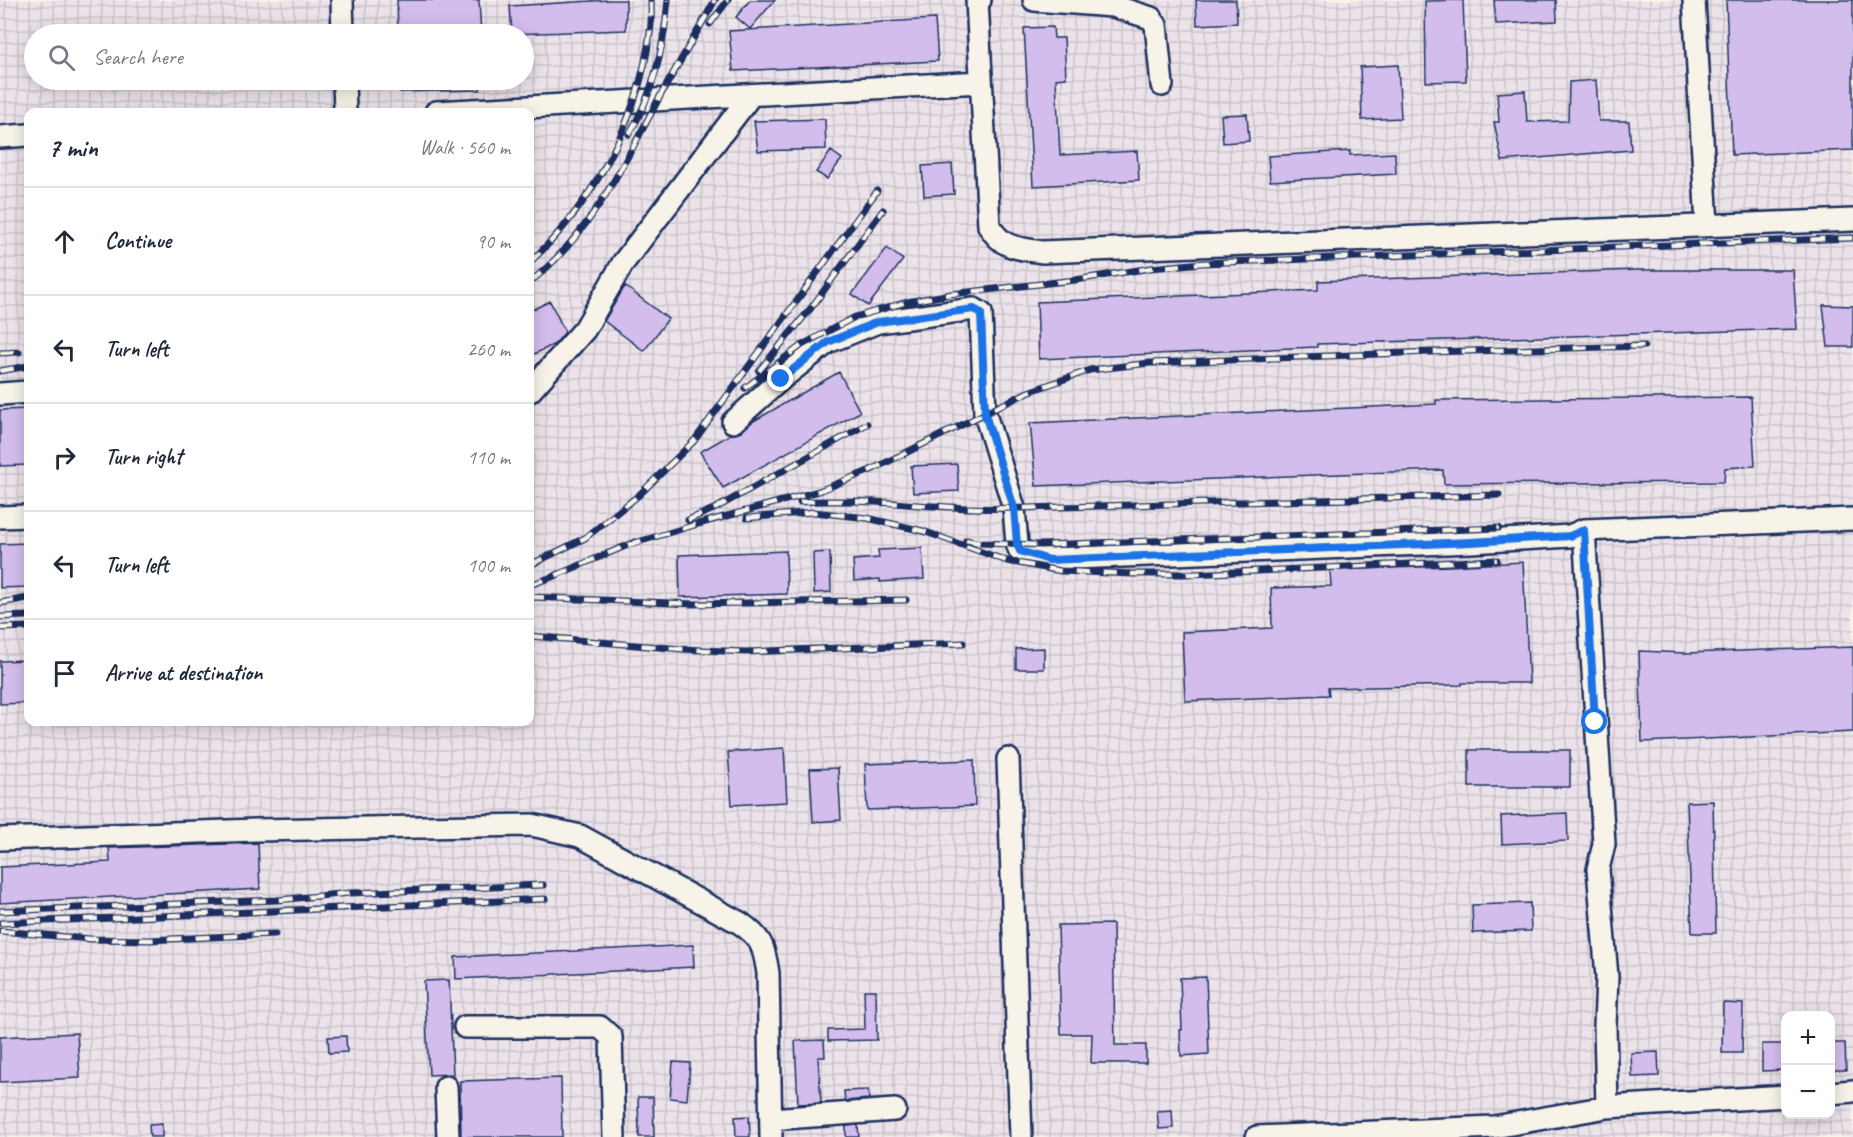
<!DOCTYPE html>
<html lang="en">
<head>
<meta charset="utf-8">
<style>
  body { margin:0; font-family:Caveat,sans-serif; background:#f6f6f7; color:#1f2937 }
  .controls { position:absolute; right:18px; bottom:18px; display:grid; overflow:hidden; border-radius:12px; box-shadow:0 3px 15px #0003 }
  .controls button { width:54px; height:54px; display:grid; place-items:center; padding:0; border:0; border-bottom:2px solid #e0e1e3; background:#fff; color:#1f2937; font:30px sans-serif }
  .stop { position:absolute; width:18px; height:18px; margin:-14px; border:4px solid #1a73e8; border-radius:50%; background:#fff }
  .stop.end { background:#1a73e8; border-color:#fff; box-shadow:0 2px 6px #0008 }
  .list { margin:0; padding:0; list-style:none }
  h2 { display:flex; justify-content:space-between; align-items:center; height:78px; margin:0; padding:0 24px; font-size:26px }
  h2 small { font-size:20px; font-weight:400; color:#747a83 }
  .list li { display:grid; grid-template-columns:39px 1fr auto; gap:18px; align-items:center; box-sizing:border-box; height:108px; padding:0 24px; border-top:2px solid #e0e1e3 }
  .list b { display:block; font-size:22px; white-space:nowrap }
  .list em { font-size:20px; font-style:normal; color:#747a83 }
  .icon { flex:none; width:33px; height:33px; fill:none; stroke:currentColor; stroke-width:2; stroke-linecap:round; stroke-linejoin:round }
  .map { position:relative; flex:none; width:1853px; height:1137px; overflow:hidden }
  .search { position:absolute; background:#fff; box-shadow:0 3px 15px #0003; left:24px; top:24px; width:510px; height:66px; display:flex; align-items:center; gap:15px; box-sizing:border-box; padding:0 21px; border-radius:33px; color:#747a83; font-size:22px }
  .panel { position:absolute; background:#fff; box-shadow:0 3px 15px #0003; left:24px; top:108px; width:510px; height:618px; border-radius:12px }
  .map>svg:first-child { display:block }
  .industrial { fill:url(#industrial-grid); fill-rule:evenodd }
  .building { fill:#d3bded; stroke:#1b2f5e; stroke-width:1.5 }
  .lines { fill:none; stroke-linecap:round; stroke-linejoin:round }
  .minor-casing { stroke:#1b2f5e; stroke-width:26 }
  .minor { stroke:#f7f3e8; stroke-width:21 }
  .rail-casing { stroke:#1b2f5e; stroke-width:7 }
  .rail { stroke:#f7f3e8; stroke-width:4.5; stroke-dasharray:14; stroke-linecap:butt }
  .route { stroke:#1a73e8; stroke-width:8 }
</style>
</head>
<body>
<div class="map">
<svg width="1853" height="1137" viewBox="0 0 1853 1137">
  <defs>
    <pattern id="industrial-grid" width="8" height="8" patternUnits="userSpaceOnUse" patternTransform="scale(1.5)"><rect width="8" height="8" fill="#ece3ea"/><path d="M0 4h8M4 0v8" fill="none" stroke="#cac3cb"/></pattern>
  </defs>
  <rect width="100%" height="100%" fill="#f7f3e8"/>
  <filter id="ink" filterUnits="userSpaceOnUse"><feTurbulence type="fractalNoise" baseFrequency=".0167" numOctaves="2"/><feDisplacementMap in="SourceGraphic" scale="12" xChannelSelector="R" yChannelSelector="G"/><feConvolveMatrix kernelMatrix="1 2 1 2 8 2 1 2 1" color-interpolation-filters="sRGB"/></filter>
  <g filter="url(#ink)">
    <path class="industrial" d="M0 0H1853V1137H0ZM34 34H524V80H34ZM28 112H530V722H28ZM1786 1016H1830V1114H1786Z"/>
    <path class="building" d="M397 0H479L481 34H398Z
      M608 0H626V30L512 34 510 6Z
      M750 0H775L750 29 736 17Z
      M1196 0H1236L1237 23 1197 25Z
      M1463 0 1466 81 1426 82 1425 1Z
      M1494 0H1556L1557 21 1496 24Z
      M1726 0H1853V150L1732 155Z
      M935 19 938 61 733 71 729 31Z
      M1053 27 1054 38H1064L1066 78 1056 79 1060 155 1137 151 1139 180 1033 186 1024 28Z
      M1398 65 1401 118 1362 120 1360 67Z
      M400 80H480V90L400 92Z
      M1596 80 1599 121H1629L1631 150 1502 161 1494 122H1499L1497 93 1525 91 1527 122 1568 121 1569 82Z
      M1247 114 1249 141 1223 143 1221 115Z
      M825 119 826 149 758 151 754 121Z
      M831 151 842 159 827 179 816 172Z
      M1350 151V155L1395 153 1396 174 1270 181 1268 156Z
      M952 164 954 194 924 196 922 166Z
      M887 248 903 260 868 306 852 294Z
      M1638 270H1793L1797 329 1317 344V347L1039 359 1037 302 1318 290V281Z
      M625 286 668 319 644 351 604 321Z
      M550 301 565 332 555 344 530 356V311Z
      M1823 305 1853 306V347H1828Z
      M839 372 860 412 723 488 700 452 731 434 741 432 752 422Z
      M1751 397 1755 466 1725 468 1724 482 1444 484 1443 470 1036 486 1030 423 1436 404V400Z
      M28 409V465L0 466V410Z
      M957 464 959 491 913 493 911 466Z
      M28 543V587L0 588V544Z
      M922 548 924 579 880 582V579L854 581 853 560 879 558 878 550Z
      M786 551 787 594 680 597 679 555Z
      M830 552 831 592 814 593 813 553Z
      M1523 562 1529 683H1462V685L1328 688 1329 695 1185 701 1182 632 1272 628 1271 588 1331 586 1330 570 1450 566Z
      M1853 647V732L1642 742 1639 651 1686 653Z
      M1044 648V669H1016V649Z
      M28 660V703L0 704V661Z
      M784 748 787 802 732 805 728 752Z
      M1469 750H1570V787H1469Z
      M974 760 975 806 867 810 865 764Z
      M838 768 841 820 813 822 810 769Z
      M1713 801 1716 933H1692L1687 802Z
      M1567 813 1568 841 1502 844 1501 816Z
      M258 843 260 889 0 903V867L110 862 109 848Z
      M1530 903 1531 931 1473 933 1472 905Z
      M1113 924 1115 1045H1146V1063H1091L1092 1034H1061L1058 925Z
      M693 945 694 967 456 979 455 957Z
      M1206 977 1209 1054 1181 1056 1180 1030H1182L1180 978Z
      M449 980 453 1074 429 1075 424 981Z
      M864 990H876L877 1040 828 1041V1030L865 1029Z
      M1723 1003 1743 1004 1742 1053H1722Z
      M77 1033 80 1078 0 1082V1037Z
      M346 1036 347 1052 329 1053 328 1037Z
      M824 1040 825 1057H818L821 1103 798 1104 795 1041Z
      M1830 1043H1845L1846 1070H1830Z
      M1762 1044H1785V1070L1762 1071Z
      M1658 1052 1659 1076 1632 1077 1631 1053Z
      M673 1062 690 1063 687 1100 670 1098Z
      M561 1078 562 1137H461L460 1081Z
      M868 1090 869 1099 845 1101 844 1091Z
      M638 1097H653L654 1137H639Z
      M1172 1110 1173 1128 1159 1129 1157 1111Z
      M749 1116 750 1137H736L735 1117Z
      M162 1124V1137H150L149 1125Z
      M858 1125 859 1137H846V1126Z"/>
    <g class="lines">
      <defs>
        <path id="minor" d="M342 0 343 34
          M980 0H977L989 226C1003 249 1017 248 1042 252L1853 220
          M1034 0 1113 6 1151 18 1156 25 1162 85
          M1694 0 1707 225
          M344 80 345 112
          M436 112 981 82
          M0 137 28 135
          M530 391 585 329 623 263 751 95
          M0 394 28 392
          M733 422 781 379 828 342 878 322 974 309 981 313 985 414 1014 508 1017 544 1020 551 1049 559 1471 542 1570 536 1584 530 1853 519
          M0 517 28 516
          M1584 530 1604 844 1598 869 1607 977 1605 1026 1607 1107
          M1008 759 1021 1137
          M0 839 256 830 532 825 580 836 740 923C762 938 764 947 768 973L771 1137
          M465 1027H600L611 1037 614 1137
          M446 1087 448 1137
          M1830 1093 1853 1091
          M771 1119 895 1110
          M1257 1137 1494 1127 1607 1107 1786 1096"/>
      </defs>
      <use href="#minor" class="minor-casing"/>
      <use href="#minor" class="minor"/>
      <defs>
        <path id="rail" d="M710 24 728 0
          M629 134C654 94 664 46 668 0
          M530 262C594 203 639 119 650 32 652 22 651 11 651 0
          M530 282C590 235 623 166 658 100 677 66 697 33 715 0
          M0 353 19 352
          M0 371 28 366
          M759 371 811 308 883 210
          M745 388 802 345 855 317 907 302 951 294 1075 280 1151 268 1203 263 1853 238
          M800 502C858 498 915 506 973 508 990 509 1007 508 1024 508L1499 495
          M747 518 814 512 867 518 923 531 1007 561 1061 571 1133 574H1191L1497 560
          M688 520 716 508 867 424
          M966 540 980 543 1041 545 1499 528
          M628 545 698 524 819 491 871 470 1028 392 1090 370 1150 363 1431 352 1644 346
          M530 565 585 538 639 495 694 441 877 191
          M530 585 552 577 635 542
          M530 597 694 604 906 600
          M0 603 28 598
          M0 617 28 616
          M0 628 28 627
          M530 636 682 649 746 652 963 643
          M0 911 277 900 350 893 543 885
          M0 923 545 899
          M0 931 91 939 149 940 275 934"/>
      </defs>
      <use href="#rail" class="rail-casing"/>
      <use href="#rail" class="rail"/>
    </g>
  </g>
  <g class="lines" filter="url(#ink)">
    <path class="route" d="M781 379 828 342 878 322 974 309 981 313 985 414 1014 508 1017 544 1020 551 1049 560 1471 542 1570 536 1584 530 1595 722"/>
  </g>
</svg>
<div class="controls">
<button>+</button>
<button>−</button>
</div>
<div class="stop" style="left:1595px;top:722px"></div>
<div class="stop end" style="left:781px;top:379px"></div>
<div class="search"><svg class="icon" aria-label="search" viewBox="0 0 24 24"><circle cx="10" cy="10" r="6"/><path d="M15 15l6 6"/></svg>Search here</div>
<section class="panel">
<h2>7 min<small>Walk · 560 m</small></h2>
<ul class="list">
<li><svg class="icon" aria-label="ahead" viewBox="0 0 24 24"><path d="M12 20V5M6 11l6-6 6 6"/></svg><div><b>Continue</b></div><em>90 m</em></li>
<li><svg class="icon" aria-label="left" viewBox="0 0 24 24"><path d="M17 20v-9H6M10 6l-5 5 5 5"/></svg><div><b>Turn left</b></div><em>260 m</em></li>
<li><svg class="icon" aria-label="right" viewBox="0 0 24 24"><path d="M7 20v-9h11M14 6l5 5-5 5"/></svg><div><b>Turn right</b></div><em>110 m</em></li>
<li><svg class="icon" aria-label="left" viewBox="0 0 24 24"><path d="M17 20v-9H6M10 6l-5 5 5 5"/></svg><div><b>Turn left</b></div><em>100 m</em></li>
<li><svg class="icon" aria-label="arrive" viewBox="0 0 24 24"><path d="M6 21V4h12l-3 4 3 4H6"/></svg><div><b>Arrive at destination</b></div></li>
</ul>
</section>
</div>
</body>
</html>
